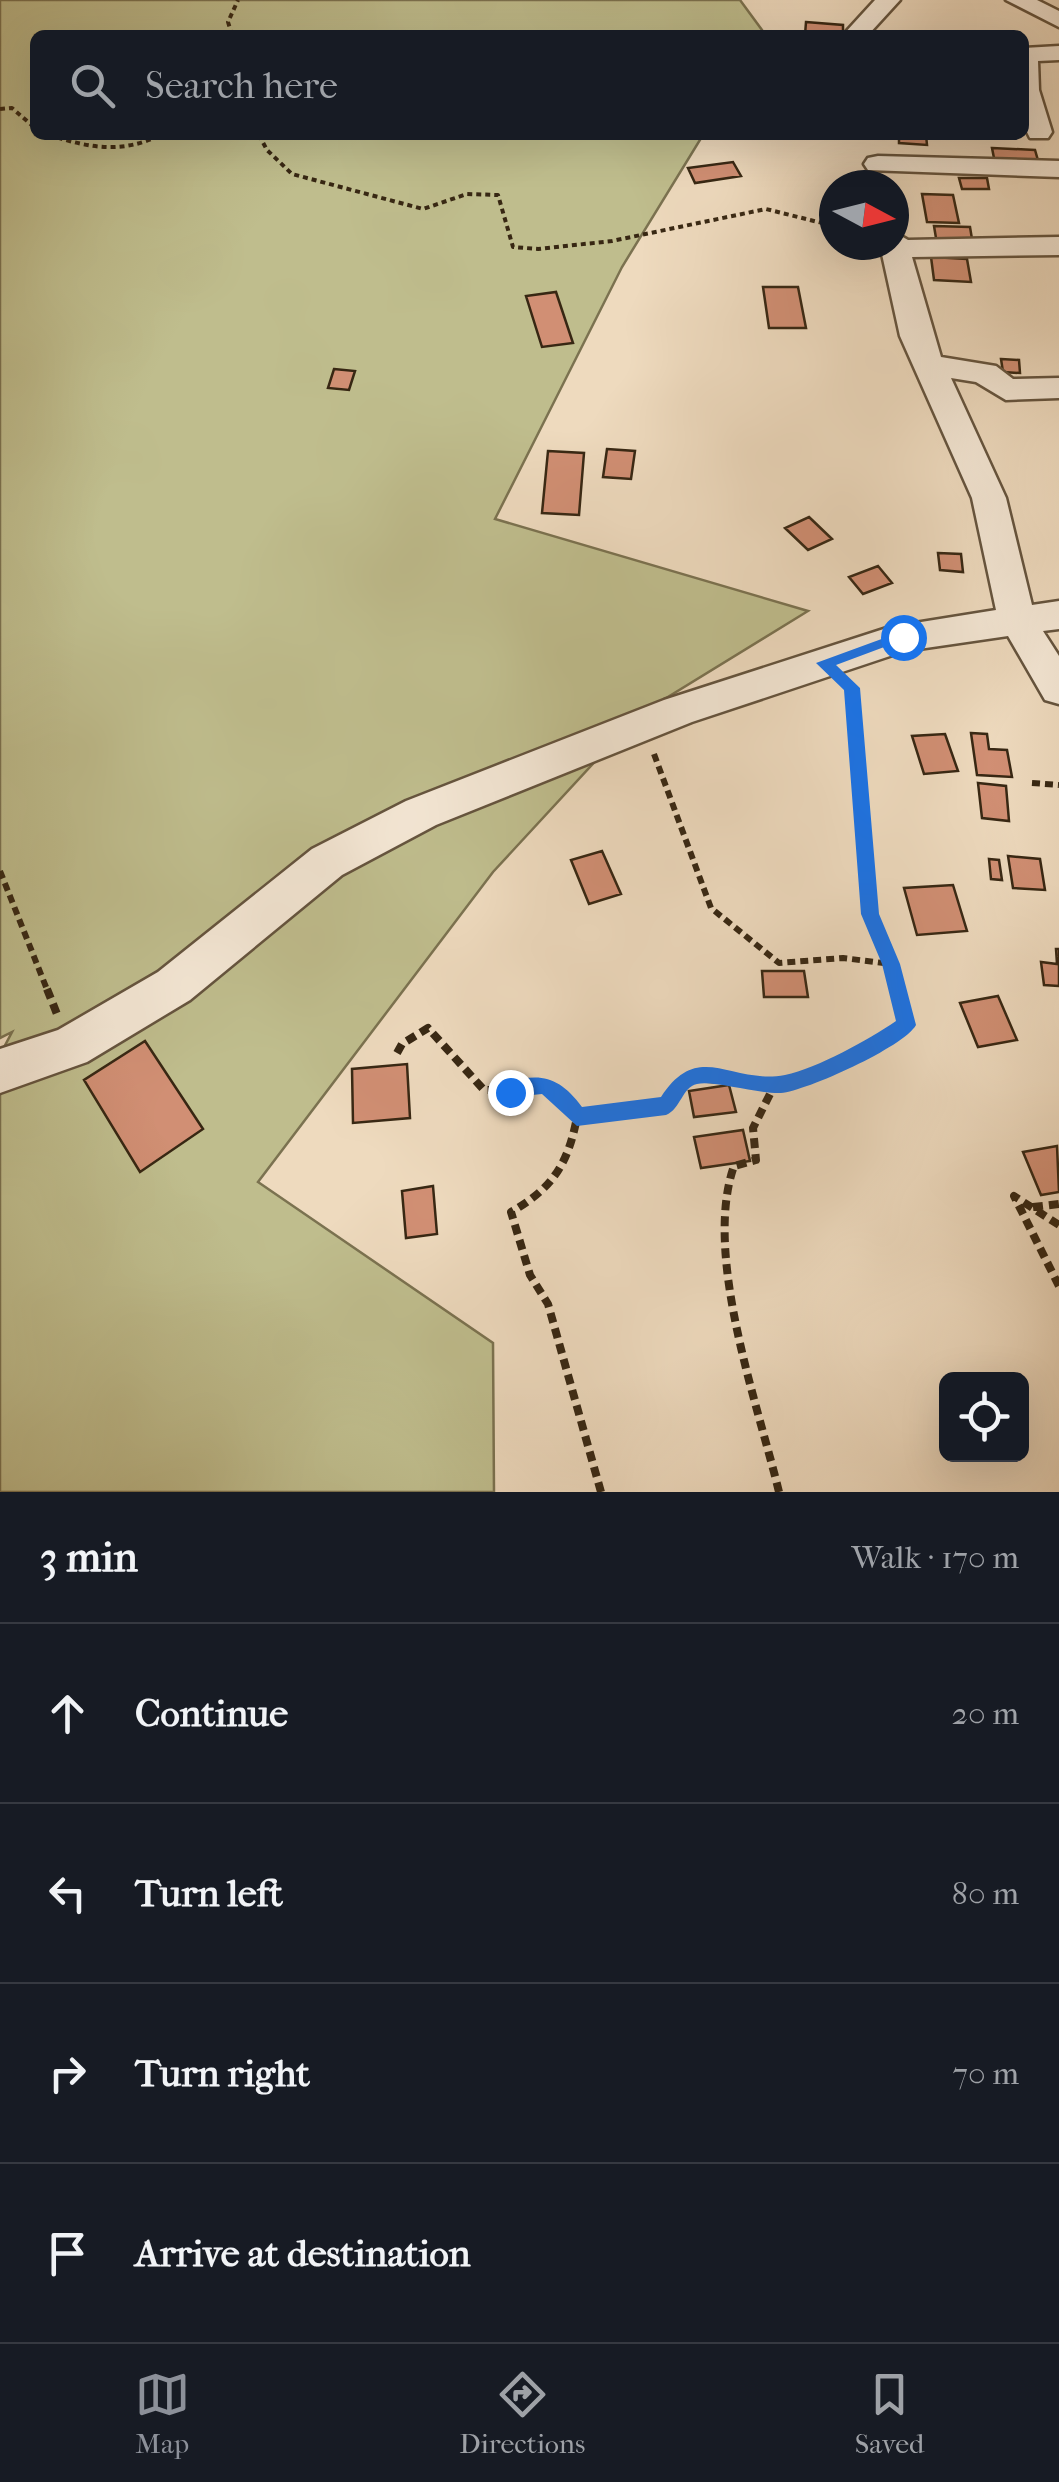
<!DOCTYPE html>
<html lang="en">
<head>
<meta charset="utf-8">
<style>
  body { margin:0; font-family:"IM FELL French Canon",serif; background:#242831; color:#f1f3f6 }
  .controls { position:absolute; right:30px; bottom:30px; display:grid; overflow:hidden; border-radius:15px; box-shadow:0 10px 40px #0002 }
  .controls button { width:90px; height:90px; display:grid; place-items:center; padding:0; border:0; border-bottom:2px solid #363941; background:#171b24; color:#f1f3f6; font:50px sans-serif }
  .compass { position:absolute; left:819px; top:170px; width:90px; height:90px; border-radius:50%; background:#171b24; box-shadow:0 10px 40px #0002; rotate:97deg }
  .stop { position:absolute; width:30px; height:30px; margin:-22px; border:8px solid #1a73e8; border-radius:50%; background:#fff }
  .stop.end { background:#1a73e8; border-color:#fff; box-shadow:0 2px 10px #0008 }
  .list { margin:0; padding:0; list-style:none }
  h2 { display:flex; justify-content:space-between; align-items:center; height:130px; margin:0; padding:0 40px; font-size:42px }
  h2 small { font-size:32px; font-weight:400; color:#9ea1a6 }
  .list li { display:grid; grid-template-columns:65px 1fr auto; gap:30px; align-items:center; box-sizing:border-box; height:180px; padding:0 40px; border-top:2px solid #363941 }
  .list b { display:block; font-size:38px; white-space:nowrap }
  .list em { font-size:32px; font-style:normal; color:#9ea1a6 }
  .icon { flex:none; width:55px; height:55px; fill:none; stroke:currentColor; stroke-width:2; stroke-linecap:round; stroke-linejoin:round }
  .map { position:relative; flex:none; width:1059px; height:1492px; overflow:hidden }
  .search { position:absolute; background:#171b24; box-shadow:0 10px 40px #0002; left:30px; right:30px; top:30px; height:110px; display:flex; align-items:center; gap:25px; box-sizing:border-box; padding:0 35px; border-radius:15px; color:#9ea1a6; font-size:38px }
  .sheet { height:850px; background:#171b24 }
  nav { display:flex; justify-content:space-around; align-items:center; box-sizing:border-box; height:140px; border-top:2px solid #363941; background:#171b24; font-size:28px; color:#9ea1a6 }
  nav a { display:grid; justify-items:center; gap:5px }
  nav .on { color:#8c9099 }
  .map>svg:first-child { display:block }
  .green { fill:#bfbd8d; stroke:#7b7250; stroke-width:2.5 }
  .building { fill:#d18f74; stroke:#372713; stroke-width:2.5 }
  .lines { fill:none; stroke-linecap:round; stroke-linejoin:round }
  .street-casing { stroke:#65543e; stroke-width:5 }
  .path-far2 { stroke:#372713; stroke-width:4; stroke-dasharray:5 4; stroke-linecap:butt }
  .path-far1 { stroke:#372713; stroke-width:6; stroke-dasharray:8 5; stroke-linecap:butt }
  .path { stroke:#372713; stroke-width:8; stroke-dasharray:10 6; stroke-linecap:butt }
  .street { fill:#f4e7d5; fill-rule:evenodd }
  .route { fill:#1a73e8 }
</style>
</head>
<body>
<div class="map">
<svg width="1059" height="1492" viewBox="0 0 1059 1492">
  <rect width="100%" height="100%" fill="#eedabe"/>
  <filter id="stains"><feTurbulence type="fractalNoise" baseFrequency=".002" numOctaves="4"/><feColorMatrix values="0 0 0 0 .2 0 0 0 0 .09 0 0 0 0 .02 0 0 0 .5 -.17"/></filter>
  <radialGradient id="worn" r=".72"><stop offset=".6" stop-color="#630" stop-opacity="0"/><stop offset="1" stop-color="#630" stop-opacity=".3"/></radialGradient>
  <path class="green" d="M0 0H740L762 30 760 35H35V135H703L622 267 495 519 808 611 637 716 493 872 258 1182 493 1343 494 1492H0V1055L12 1032 0 1038Z"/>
  <path class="building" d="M806 22 843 25V35H805Z
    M899 135H926L927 145 899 143Z
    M992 148 1035 150 1039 164 995 163Z
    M733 162 741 176 695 183 688 168Z
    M959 178H987L989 189H962Z
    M922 194 953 195 959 223 927 222Z
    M934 226 970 227 972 239 936 238Z
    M931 257 967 259 971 282 934 280Z
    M763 287H798L806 328H769Z
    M556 292 573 343 542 347 526 296Z
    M1001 359 1019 360 1020 373 1003 372Z
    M334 369 355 371 349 390 328 388Z
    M607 449 635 451 631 479 603 477Z
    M548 451 584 453 579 515 542 513Z
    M809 517 832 539 808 550 785 528Z
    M938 553 961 554 963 572 940 570Z
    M878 566 892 583 863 594 849 577Z
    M971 733 987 734 989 749 1007 750 1012 777 977 775Z
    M945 734 958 771 924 774 912 736Z
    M978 783 1006 786 1009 821 982 818Z
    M602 851 621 894 589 904 571 860Z
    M1008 856 1040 859 1045 890 1013 888Z
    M989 859 999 860 1002 880 991 879Z
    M953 885 967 931 917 935 904 888Z
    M1056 949H1059V986L1044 985 1041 962 1057 964Z
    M762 971H804L808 997H764Z
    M998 996 1017 1040 978 1047 960 1003Z
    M145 1041 203 1129 140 1172 84 1080Z
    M407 1064 410 1118 353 1123 352 1069Z
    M729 1085 736 1112 694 1117 689 1091Z
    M743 1130 750 1161 701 1168 694 1137Z
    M1057 1146 1059 1192 1041 1195 1023 1152Z
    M433 1186 437 1234 406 1238 402 1191Z"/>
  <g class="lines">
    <defs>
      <path id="street" d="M875 0H900L868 35H843Z
        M1006 0H1037L1059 11V27Z
        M1059 46V60L1038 61 1039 90 1052 132 1048 138H1030L1024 126V48Z
        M878 156 1059 161V177L868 170 864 164 868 158Z
        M894 232 908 240 1059 237V255L912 257 941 357 996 366 1013 379 1059 378V398L1006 400 976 382 951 378 1006 498 1032 605 1059 601V629L1043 631 1059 656V704L1045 700 1008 636 905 651 692 722 436 825 342 875 190 1000 87 1062 0 1093V1049L58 1030 158 972 312 849 406 801 664 700 890 627 996 610 972 498 900 336 880 245H894Z"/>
    </defs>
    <use href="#street" class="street-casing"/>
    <path class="path-far2" d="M232 35 228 22 238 0
      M0 109 12 108 35 128
      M49 135C90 148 121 154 161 135
      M259 135 267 150 292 174 423 209 467 194 498 195 513 247 538 249 612 241 766 209 834 226"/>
    <path class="path-far1" d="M850 686 863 792 870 914 898 992
      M654 754 711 908 779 963 843 958 891 964
      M1032 783 1059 785
      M0 871 48 992"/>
    <path class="path" d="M47 989 57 1014
      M397 1053 402 1044 428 1028 484 1090 546 1089 577 1117
      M1033 1207 1059 1204
      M1059 1225 1014 1196 1059 1286
      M601 1492 548 1304 530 1275 511 1212C553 1188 568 1164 577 1117L666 1106 679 1085 691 1078 779 1084
      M779 1492C757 1401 703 1254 734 1166L756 1160 753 1128 773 1088 876 1046 907 1025 898 989"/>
    <use href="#street" class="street"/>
  </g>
  <path class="route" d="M898 633 911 637 836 665 860 688 879 914 900 964 916 1025C904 1047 806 1091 781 1093 757 1094 713 1080 697 1084 682 1087 681 1109 666 1115L577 1126 542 1094 503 1098V1085C538 1071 559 1076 582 1107L661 1097C699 1039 730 1085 785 1075 818 1068 868 1040 896 1021L882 964 861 914 844 690 816 663Z"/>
  <rect width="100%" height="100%" filter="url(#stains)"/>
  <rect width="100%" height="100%" fill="url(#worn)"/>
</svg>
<div class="controls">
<button><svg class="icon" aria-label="locate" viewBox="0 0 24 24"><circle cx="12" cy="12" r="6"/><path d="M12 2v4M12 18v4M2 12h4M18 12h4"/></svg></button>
</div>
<svg class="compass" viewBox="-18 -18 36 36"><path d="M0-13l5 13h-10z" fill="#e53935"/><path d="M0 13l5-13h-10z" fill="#9ea1a6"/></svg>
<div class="stop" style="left:903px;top:637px"></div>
<div class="stop end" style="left:510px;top:1092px"></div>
<div class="search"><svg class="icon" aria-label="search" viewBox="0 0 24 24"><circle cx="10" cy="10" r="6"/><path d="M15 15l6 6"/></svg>Search here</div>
</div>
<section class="sheet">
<h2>3 min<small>Walk · 170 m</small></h2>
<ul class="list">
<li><svg class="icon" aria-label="ahead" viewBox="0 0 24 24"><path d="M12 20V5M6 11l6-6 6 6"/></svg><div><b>Continue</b></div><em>20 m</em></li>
<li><svg class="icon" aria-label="left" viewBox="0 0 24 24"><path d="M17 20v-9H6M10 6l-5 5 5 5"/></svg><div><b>Turn left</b></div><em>80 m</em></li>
<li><svg class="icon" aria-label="right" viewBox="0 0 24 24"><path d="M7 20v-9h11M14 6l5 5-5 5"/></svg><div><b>Turn right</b></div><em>70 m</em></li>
<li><svg class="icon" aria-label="arrive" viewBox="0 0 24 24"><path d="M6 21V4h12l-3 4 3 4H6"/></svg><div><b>Arrive at destination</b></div></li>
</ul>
</section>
<nav>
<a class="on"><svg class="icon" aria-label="map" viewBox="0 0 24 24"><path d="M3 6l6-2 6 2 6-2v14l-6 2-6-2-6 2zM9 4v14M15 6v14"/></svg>Map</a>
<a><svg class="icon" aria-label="directions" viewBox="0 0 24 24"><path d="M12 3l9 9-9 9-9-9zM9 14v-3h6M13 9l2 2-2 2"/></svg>Directions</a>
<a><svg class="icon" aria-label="saved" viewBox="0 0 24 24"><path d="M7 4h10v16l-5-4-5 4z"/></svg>Saved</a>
</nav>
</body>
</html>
